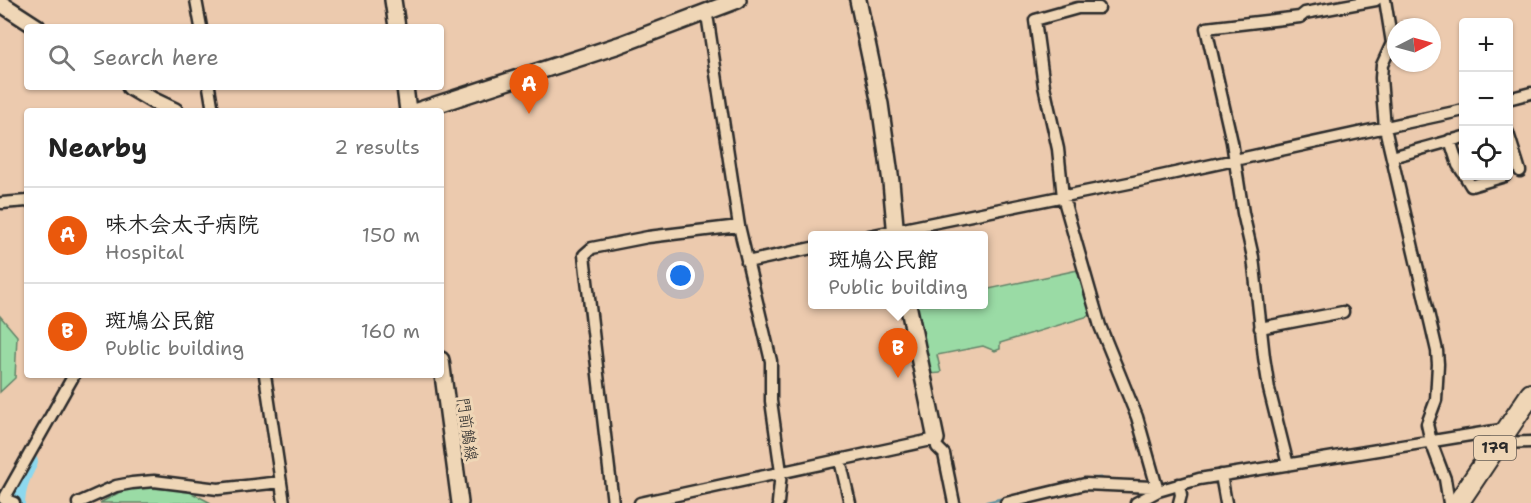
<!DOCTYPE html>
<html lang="en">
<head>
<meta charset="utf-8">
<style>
  body { margin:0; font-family:"Shantell Sans","Klee One",sans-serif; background:#f2f2f2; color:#222 }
  .controls { position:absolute; right:18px; top:18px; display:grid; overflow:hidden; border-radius:6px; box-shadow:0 2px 4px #0004 }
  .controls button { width:54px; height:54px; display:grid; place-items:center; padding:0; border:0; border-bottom:2px solid #e0e0e0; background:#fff; color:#222; font:30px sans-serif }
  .compass { position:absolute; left:1387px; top:18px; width:54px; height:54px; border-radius:50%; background:#fff; box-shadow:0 2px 4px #0004; rotate:84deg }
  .you { position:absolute; left:681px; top:276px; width:21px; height:21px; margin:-15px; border:4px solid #fff; border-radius:50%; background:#1a73e8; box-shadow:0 0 0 9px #1a73e833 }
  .badge { display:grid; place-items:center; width:39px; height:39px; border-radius:50%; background:#ea580c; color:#fff; font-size:20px; font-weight:700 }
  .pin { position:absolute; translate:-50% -50px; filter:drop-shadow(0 2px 3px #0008) }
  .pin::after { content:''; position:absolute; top:32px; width:21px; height:18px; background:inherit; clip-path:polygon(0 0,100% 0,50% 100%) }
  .popup { position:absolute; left:808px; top:231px; width:180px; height:78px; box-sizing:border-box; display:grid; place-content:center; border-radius:6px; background:#fff; filter:drop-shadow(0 2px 4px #0005); font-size:20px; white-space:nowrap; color:#767676 }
  .popup b { font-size:22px; color:#222 }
  .popup::after { content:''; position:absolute; left:50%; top:100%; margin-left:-12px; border:12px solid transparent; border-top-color:#fff }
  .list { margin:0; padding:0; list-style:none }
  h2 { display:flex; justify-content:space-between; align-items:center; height:78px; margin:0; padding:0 24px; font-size:26px }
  h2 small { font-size:20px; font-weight:400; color:#767676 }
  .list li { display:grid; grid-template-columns:39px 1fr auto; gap:18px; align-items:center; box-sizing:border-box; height:96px; padding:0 24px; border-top:2px solid #e0e0e0 }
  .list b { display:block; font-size:22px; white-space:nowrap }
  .list p { margin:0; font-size:20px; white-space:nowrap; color:#767676 }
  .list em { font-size:20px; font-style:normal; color:#767676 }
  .icon { flex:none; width:33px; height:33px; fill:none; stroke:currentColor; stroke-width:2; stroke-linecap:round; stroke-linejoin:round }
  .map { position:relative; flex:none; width:1531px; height:503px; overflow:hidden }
  .search { position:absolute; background:#fff; box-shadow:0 2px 4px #0004; left:24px; top:24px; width:420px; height:66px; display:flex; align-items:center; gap:15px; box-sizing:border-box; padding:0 21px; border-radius:6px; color:#767676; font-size:22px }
  .panel { position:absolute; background:#fff; box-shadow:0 2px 4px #0004; left:24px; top:108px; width:420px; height:270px; border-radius:6px }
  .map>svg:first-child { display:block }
  .green { fill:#9adba5; stroke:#628368; stroke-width:1.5 }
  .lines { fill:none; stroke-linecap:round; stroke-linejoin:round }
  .stream { stroke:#6693a0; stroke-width:3 }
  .river { stroke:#8dd8ee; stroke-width:18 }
  .street-casing { stroke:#2b2b2b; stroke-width:15 }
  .secondary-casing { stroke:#2b2b2b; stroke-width:20 }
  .highway-casing { stroke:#2b2b2b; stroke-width:24 }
  .street { stroke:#efd6b6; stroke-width:10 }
  .secondary { stroke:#efd6b6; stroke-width:15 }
  .highway { stroke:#efd6b6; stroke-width:20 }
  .labels { text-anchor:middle; stroke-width:6; stroke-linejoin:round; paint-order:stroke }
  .shield { fill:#efd6b6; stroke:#665e55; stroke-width:1.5 }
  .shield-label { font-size:15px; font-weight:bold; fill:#2b2b2b }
  .street-label { font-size:16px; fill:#2b2b2b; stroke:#efd6b6 }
</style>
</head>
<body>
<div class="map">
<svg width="1531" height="503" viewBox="0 0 1531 503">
  <rect width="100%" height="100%" fill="#eccaae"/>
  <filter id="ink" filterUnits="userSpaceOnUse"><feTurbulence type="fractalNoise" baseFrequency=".0167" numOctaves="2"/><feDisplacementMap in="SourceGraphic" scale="12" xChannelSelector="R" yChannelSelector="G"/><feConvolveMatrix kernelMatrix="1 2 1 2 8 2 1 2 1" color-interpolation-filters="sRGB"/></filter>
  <g filter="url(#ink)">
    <path class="green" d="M1078 270 1092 315 1000 343V349L995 351 983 346 937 355 941 372 940 373 929 374 916 305 984 304V290Z
      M0 316 17 336 15 378 0 392Z
      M129 487 186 490 211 503H100Z"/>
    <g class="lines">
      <path class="stream" d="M1085 479 1100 478 1108 481
        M984 503 1009 497"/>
      <path class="river" d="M16 503C17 487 21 476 29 462"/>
      <defs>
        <path id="street" d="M196 0 201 27
          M1385 0 1392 43 1382 65 1381 78 1385 128 1437 351 1438 364 1436 400 1427 424 1431 442 1445 479 1449 503
          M1099 8H1078L1035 20 1044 86 1058 149 1063 197 1100 326 1137 417 1158 491
          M705 12 708 21 739 226 771 361V401L781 472 778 503
          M209 87 213 111
          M1508 99 1531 93
          M1508 133 1520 171
          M1450 140 1458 165 1464 174
          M1392 157 1464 137
          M1465 176 1471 186 1505 176
          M2 203 27 201
          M869 236 1129 183 1464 110
          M747 262 812 248
          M1260 328 1343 312
          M265 375 284 503
          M1498 443 1531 442
          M840 460 850 503
          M1288 465 1269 389 1264 357 1253 257 1243 213 1232 142 1206 28 1300 17 1305 13 1376 0
          M1221 475 1226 503
          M1179 484 1181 495 1179 503
          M14 503 4 499 74 375
          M78 503 116 486 132 483 154 481 218 489 281 482
          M613 503 584 255 592 248 648 237 739 226
          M640 503 936 439 937 447 944 454 954 503
          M1006 503 1085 484 1152 487 1158 491
          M1136 503 1158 491 1199 479 1507 429"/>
        <path id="secondary" d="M393 0 397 27
          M858 0 880 104 891 182 896 236
          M0 3 37 27
          M130 87 152 100 175 111
          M405 87 408 111
          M417 111 619 45 738 0
          M908 304 936 439
          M441 360 460 503"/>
        <path id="highway" d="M1458 503 1531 394"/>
      </defs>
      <use href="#street" class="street-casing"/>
      <use href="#secondary" class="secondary-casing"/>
      <use href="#highway" class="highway-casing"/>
      <use href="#street" class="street"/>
      <use href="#secondary" class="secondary"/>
      <use href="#highway" class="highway"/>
    </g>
  </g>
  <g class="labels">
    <rect class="shield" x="1474" y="436" width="42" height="24" rx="4.5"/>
    <g class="shield-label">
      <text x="1495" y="453">179</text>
    </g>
    <g class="street-label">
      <text transform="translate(468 429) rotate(82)" y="6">門前鵤線</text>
    </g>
  </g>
</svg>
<div class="controls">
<button>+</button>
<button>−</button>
<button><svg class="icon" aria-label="locate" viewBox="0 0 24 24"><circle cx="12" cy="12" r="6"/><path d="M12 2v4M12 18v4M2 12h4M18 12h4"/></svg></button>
</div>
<svg class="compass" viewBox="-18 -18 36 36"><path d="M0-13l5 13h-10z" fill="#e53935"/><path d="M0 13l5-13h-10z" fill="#767676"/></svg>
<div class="you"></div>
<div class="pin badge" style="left:529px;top:114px">A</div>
<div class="pin badge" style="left:898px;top:378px">B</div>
<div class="popup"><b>斑鳩公民館</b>Public building</div>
<div class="search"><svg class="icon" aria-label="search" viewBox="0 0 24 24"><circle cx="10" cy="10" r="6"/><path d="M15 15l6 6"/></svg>Search here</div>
<section class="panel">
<h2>Nearby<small>2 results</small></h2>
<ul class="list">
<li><span class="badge">A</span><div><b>味木会太子病院</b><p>Hospital</p></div><em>150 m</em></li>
<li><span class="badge">B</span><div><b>斑鳩公民館</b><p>Public building</p></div><em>160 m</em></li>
</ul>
</section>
</div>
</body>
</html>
